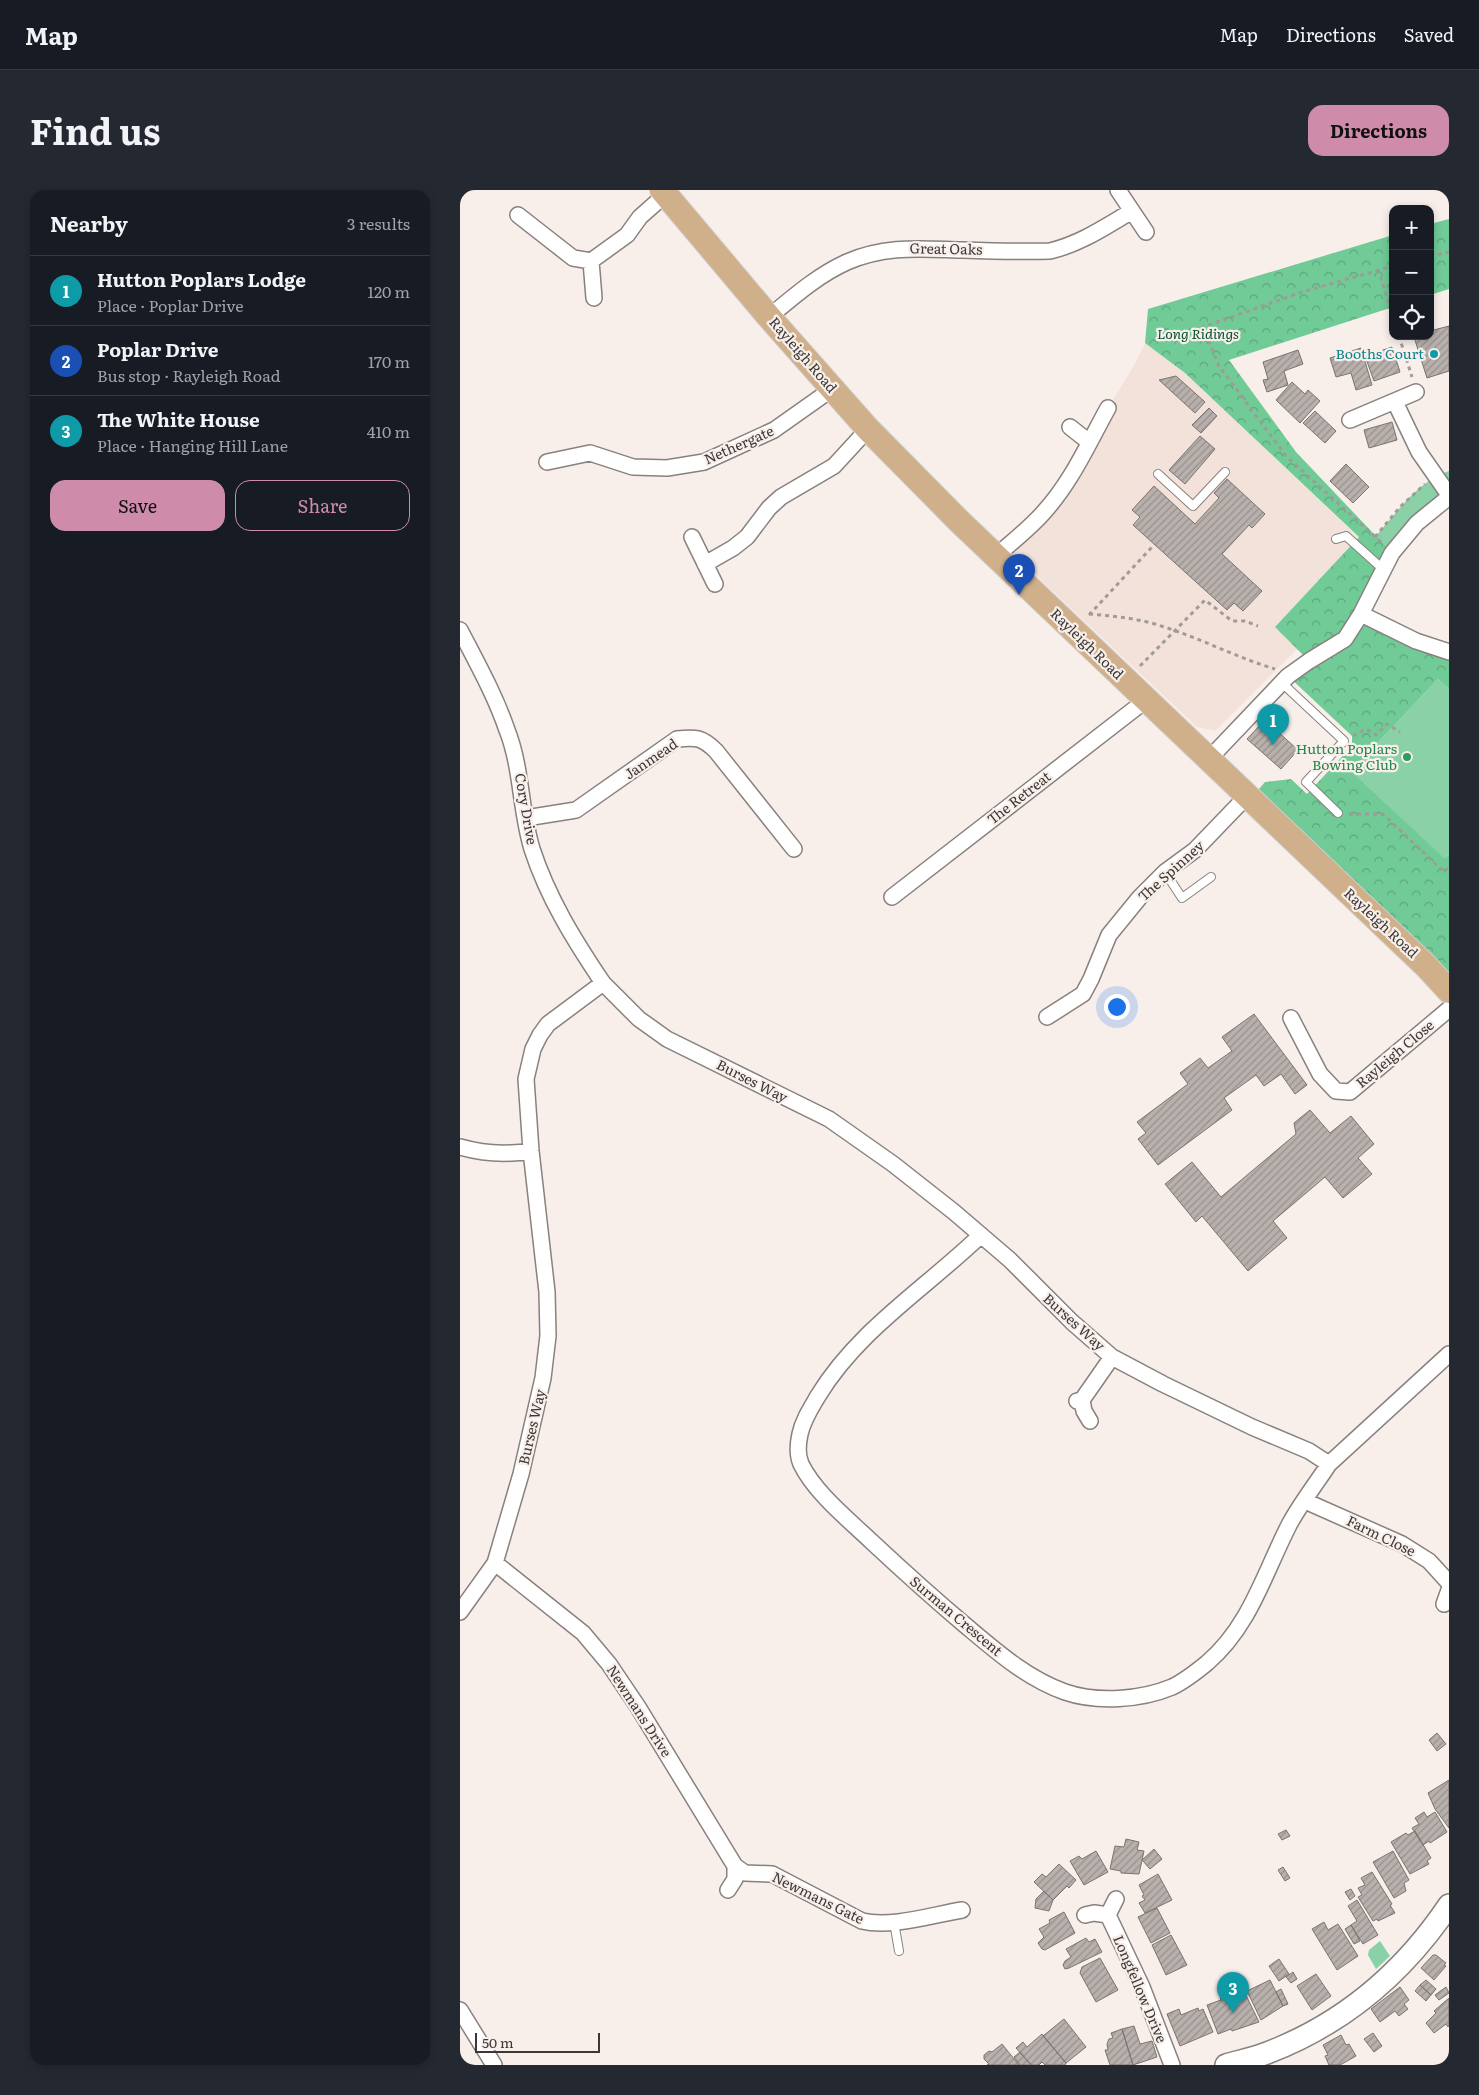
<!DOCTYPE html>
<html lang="en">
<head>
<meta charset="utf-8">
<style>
  body { margin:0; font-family:Literata,serif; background:#242831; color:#f1f3f6 }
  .controls { position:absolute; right:15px; top:15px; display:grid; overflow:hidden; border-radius:10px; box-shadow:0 2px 8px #0003 }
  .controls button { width:45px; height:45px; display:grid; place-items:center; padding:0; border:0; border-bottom:1px solid #363941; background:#171b24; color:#f1f3f6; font:25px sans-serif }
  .scale { position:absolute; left:15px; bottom:12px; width:125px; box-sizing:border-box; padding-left:5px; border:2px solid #3b3836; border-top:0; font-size:14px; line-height:18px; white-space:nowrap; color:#3b3836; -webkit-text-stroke:4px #f8efeb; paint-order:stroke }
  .you { position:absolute; left:656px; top:816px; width:18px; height:18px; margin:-12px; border:4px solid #fff; border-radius:50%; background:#1a73e8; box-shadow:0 0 0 8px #1a73e833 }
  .badge { display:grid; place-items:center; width:32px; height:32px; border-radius:50%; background:#ce8caa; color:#fff; font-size:16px; font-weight:700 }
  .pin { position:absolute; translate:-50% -41px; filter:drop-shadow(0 1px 2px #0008) }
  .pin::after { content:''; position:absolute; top:26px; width:18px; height:15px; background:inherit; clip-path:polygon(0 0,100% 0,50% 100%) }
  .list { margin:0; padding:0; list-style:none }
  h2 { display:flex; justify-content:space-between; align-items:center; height:65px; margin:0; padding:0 20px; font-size:21px }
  h2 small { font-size:16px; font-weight:400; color:#9ea1a6 }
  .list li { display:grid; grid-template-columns:32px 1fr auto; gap:15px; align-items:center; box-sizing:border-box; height:70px; padding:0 20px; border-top:1px solid #363941 }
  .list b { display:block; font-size:19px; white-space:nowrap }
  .list p { margin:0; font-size:16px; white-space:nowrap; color:#9ea1a6 }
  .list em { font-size:16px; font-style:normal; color:#9ea1a6 }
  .actions { display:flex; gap:10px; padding:15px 20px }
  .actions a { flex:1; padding:11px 0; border:1px solid #ce8caa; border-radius:15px; text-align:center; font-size:18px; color:#ce8caa }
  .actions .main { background:#ce8caa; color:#111 }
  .icon { flex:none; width:28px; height:28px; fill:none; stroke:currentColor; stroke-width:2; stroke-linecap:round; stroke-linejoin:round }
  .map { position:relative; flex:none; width:989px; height:1875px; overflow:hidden; border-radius:15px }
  header { display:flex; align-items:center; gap:30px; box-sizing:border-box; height:70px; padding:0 25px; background:#171b24; border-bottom:1px solid #363941 }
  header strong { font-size:24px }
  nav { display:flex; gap:28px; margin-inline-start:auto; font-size:18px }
  .intro { display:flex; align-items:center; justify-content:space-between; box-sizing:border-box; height:120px; padding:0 30px }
  h1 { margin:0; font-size:35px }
  .button { padding:12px 22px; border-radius:15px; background:#ce8caa; color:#111; font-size:18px; font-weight:700 }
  main { display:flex; gap:30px; padding:0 30px }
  aside { flex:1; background:#171b24; border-radius:15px; box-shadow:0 2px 8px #0003 }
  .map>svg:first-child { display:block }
  .built { fill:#f2e2da }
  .green { fill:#8ad1a7 }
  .forest { fill:url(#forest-crowns) }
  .building { fill:url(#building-hatch); stroke:#7b736f }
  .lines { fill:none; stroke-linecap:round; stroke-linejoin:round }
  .lane-casing { stroke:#88817d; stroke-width:10 }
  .street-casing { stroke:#88817d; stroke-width:18 }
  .secondary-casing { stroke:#88817d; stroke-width:24 }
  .primary-casing { stroke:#d0cfcf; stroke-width:26 }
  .path { stroke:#a19b98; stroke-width:3; stroke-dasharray:4 4; stroke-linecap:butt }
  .lane { stroke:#fff; stroke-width:8 }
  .street { stroke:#fff; stroke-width:15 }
  .secondary { stroke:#fff; stroke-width:21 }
  .primary { stroke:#d0b08a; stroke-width:24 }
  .culture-dot { fill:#0f9aa8; stroke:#f8efeb; stroke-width:2 }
  .leisure-dot { fill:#2e9e5b; stroke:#f8efeb; stroke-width:2 }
  .labels { text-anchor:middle; stroke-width:4.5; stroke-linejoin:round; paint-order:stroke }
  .street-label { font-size:14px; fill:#3b3836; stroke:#f8efeb }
  .park-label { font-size:14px; font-style:italic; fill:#06502f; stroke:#f8efeb }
  .culture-label { font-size:14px; fill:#0d838f; stroke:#f8efeb; text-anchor:end }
  .leisure-label { font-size:14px; fill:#27864d; stroke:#f8efeb; text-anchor:end }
</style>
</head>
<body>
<header>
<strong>Map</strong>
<nav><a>Map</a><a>Directions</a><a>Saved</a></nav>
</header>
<div class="intro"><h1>Find us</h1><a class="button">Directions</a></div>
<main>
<aside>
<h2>Nearby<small>3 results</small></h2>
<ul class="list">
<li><span class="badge" style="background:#0f9aa8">1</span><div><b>Hutton Poplars Lodge</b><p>Place · Poplar Drive</p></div><em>120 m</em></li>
<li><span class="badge" style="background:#1a4fb4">2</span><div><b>Poplar Drive</b><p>Bus stop · Rayleigh Road</p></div><em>170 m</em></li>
<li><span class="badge" style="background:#0f9aa8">3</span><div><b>The White House</b><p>Place · Hanging Hill Lane</p></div><em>410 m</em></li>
</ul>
<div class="actions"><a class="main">Save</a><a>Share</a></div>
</aside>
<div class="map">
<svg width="989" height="1875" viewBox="0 0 989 1875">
  <defs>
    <pattern id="forest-crowns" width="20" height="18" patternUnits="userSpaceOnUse" patternTransform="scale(1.25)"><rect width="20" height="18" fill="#70cb97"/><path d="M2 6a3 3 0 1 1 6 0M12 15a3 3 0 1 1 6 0" fill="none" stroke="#5da67c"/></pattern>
    <pattern id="building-hatch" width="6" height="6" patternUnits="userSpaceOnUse" patternTransform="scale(1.25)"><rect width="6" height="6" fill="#b8b0ac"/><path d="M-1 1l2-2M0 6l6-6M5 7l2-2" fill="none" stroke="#97908d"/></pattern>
  </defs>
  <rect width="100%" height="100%" fill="#f8efeb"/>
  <path class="built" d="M685 153 725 183 899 348 815 437 837 459 755 541 737 537 546 357 583 324 673 177Z"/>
  <path class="green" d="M989 281V307L932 363 915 347C936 323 959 290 989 281Z
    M978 489 989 499V665L985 670 891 581Z
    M920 1751 930 1766 916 1779 908 1765 909 1760Z"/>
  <path class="forest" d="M989 29V99L970 105V34Z
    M933 45V117L769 170 836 262 932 363 902 425 989 462V499L978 489 891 581 985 669 989 665V802L798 600 805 592 831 589 847 604 892 556V546L828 486 849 471 815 437 899 347 725 183 685 153 688 119Z"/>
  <path class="building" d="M989 136V181L967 188 954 147 970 146V141Z
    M932 157 940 182 914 191 905 166Z
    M901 158 912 195 896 200 891 183 876 187 870 168Z
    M838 160 843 174 824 181 828 195 807 202 803 190 808 189 803 172Z
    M716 186 745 212 735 223 699 190Z
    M832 192 845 204 848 200 860 211 840 233 816 210Z
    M749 218 757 226 741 243 732 235Z
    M855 221 876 241 865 253 843 233Z
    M932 232 937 250 909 258 904 240Z
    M740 246 755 259 725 294 709 280Z
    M886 274 909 297 893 313 870 291Z
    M767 289 805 324 792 338 789 335 762 364 802 401 783 421 774 413 767 420 673 335 680 327 672 320 694 296 735 334 759 308 754 303Z
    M805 530 838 560 821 579 787 549Z
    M794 824 847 895 835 904 821 884 804 896 796 885 764 908 772 920 698 975 678 949 686 943 677 932 728 894 720 883 740 868 748 878 772 861 762 847Z
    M850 920 870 943 891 926 914 954 898 968 912 984 883 1008 865 987 813 1031 827 1048 788 1081 742 1026 736 1032 705 994 732 972 761 1007 836 944 834 933Z
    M977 1543 986 1554 977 1561 969 1550Z
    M989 1590V1638L975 1619 968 1603Z
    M964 1622 967 1627 975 1622 987 1642 970 1653 969 1651 963 1655 952 1638 959 1634 955 1628Z
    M826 1640 830 1646 822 1650 818 1644Z
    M955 1641 971 1668 967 1671 969 1674 950 1684 931 1652 946 1643 948 1645Z
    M666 1649 679 1652 677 1660 684 1661 679 1684 661 1683V1681L650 1679 655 1656 664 1657Z
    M694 1659 702 1669 690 1679 682 1670Z
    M636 1661 648 1682 624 1695 610 1671 619 1666 622 1669Z
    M933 1661 949 1690 944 1693 946 1701 934 1708 913 1672Z
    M599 1674 616 1690 609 1698 607 1696 593 1710 574 1692 582 1684 586 1687Z
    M823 1677 830 1688 825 1691 818 1680Z
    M912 1682 932 1714 930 1715 935 1723 918 1731 917 1729 913 1731 898 1707 902 1705 898 1698 905 1695 901 1688Z
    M698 1684 712 1710 685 1723 679 1713 685 1710 682 1706 684 1705 679 1695Z
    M891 1699 895 1706 890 1710 885 1702Z
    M584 1701 593 1710 589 1721 575 1718 576 1709Z
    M897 1710 918 1745 903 1754 891 1735 897 1731 888 1716Z
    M697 1718 710 1743 691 1753 678 1727Z
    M604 1722 615 1743 585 1760 582 1759 578 1753 584 1747 579 1739 590 1733 589 1730Z
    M864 1732 868 1740 878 1734 898 1766 877 1780 852 1739Z
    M891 1735 900 1751 894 1754 885 1739Z
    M711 1745 727 1775 706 1785 692 1755Z
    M626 1748 629 1752 635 1749 642 1762 609 1778 605 1779 603 1775 605 1771 611 1767 606 1759Z
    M973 1765H976L986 1773 984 1775 986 1776 974 1790 961 1778Z
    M640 1768 658 1800 636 1812 620 1783 622 1777Z
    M819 1769 829 1784 819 1791 809 1776Z
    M833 1782 837 1789 831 1793 826 1787Z
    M856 1784 871 1806 852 1820 837 1796Z
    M810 1790 823 1816 801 1830 787 1801Z
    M966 1790 976 1799 971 1805 960 1795Z
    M960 1795 971 1805 966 1811 955 1801Z
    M782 1797 799 1832 772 1841 771 1839 758 1844 747 1815 761 1810 760 1808 773 1803 772 1800Z
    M940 1797 949 1810 944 1814 948 1819 939 1826 935 1821 920 1832 911 1819Z
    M986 1797 989 1803 979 1810 975 1805Z
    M821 1799 828 1814 823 1816 816 1802Z
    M989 1808V1835L988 1837 986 1834 974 1843 966 1833 976 1823 974 1821Z
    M738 1818 739 1821 743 1819 753 1842 720 1856 707 1824 719 1819 721 1825Z
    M604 1829 626 1857 606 1873 583 1846Z
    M674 1836 680 1854 692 1851 697 1867 673 1875 662 1839Z
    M662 1839 673 1875H650L645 1860H648L647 1854 649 1849 653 1848 651 1843Z
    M913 1843 922 1856 914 1862 904 1849Z
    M582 1844 606 1873 605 1875H585L582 1872 579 1875H571L556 1858 563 1852 567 1857Z
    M881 1845 886 1855 889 1854 896 1866 880 1875H869L865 1866 868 1865 863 1855Z
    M542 1854 559 1875H527L529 1874 524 1869V1865L529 1861 532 1862Z
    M560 1862 571 1875H560L554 1867Z"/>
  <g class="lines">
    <defs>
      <path id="lane" d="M698 284 733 316 765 282
        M876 349 886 346 924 380
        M822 493 884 551 846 592 878 623
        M705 682 722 708 751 687
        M434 1732 439 1761"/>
      <path id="street" d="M658 0 686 42
        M58 25 113 68 131 71 167 45 180 27 206 4
        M131 71 134 108
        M309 127C333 107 358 85 387 72 426 55 461 59 502 60 531 61 561 62 590 61 620 54 645 37 672 21
        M935 212 959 262 989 305
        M890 230 956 202
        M610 237 629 252
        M87 272 130 263 173 277 207 278 244 272 314 240 372 199
        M232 347 255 394
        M536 366C552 352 570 338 584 322 612 291 628 254 648 218
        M245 374 273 358 287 347 309 318 321 307 374 276 408 239
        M901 424 956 451 989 462
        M0 440C17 473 35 505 47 540 62 578 60 620 72 659 88 708 114 750 143 793
        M749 569 828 486 849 471 885 449 901 424 932 363 957 333 989 307
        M66 628 116 620 217 549C236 547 242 547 256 561L334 659
        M432 707 686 510
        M587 827 623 804 631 789 649 745 680 707 705 682 735 660 787 606
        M831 828 860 884 876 901 890 902 989 819
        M0 957C24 964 46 965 71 961
        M521 1045C466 1098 398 1140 358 1206 351 1218 343 1230 340 1244 338 1253 337 1265 341 1274 355 1303 389 1330 412 1352 442 1380 473 1408 505 1435 536 1461 566 1488 605 1502 637 1513 681 1510 712 1497 725 1491 736 1482 747 1473 790 1436 804 1384 829 1335 840 1314 856 1294 869 1274
        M622 1210 624 1221 630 1231
        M617 1211 622 1210 652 1167
        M845 1311 942 1354 969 1371 989 1393
        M35 1373 123 1443 149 1474 178 1517 275 1676V1689L268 1700
        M984 1414 989 1400
        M0 1422 35 1373 61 1284 83 1188 88 1146 87 1102 71 961 66 889 73 859 80 845 88 834 143 793 179 829 207 849 369 929 433 974 494 1022 550 1070 612 1132 652 1167 703 1194 792 1237 849 1261 869 1274 989 1164
        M275 1676 285 1683 312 1684 402 1731C431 1738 472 1725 502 1720
        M625 1725 634 1723 648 1725
        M648 1725 682 1797 712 1875
        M648 1725 656 1709
        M0 1820 34 1875"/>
      <path id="secondary" d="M766 1875C780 1871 794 1868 807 1863 883 1834 944 1782 989 1715"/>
      <path id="primary" d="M202 0 309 127 408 239 499 331 966 776 989 801"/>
    </defs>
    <use href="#lane" class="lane-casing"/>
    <use href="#street" class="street-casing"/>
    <use href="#secondary" class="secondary-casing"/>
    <use href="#primary" class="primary-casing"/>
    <path class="path" d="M970 66 989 62
      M918 79 933 127
      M939 146 952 187
      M915 347 940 317 965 294
      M921 352 826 266 759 176 743 137 842 102 933 76
      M629 424C653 426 676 428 698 435 738 447 775 467 815 479
      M629 425 692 357
      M680 476 745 410 772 431H785L798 436
      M893 546 906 539 916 545 927 534 940 542
      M889 624H923L984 682 989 677"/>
    <use href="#lane" class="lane"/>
    <use href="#street" class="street"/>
    <use href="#secondary" class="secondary"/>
    <use href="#primary" class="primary"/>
  </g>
  <circle class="culture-dot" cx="974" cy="164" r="5"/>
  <circle class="leisure-dot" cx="947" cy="567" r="5"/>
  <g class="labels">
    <g class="street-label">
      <text transform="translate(486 59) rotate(1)" y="5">Great Oaks</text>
      <text transform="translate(343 165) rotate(49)" y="5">Rayleigh Road</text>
      <text transform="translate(279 255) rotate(-24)" y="5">Nethergate</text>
      <text transform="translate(627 454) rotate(44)" y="5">Rayleigh Road</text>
      <text transform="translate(191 569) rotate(-34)" y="5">Janmead</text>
      <text transform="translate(559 608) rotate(-38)" y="5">The Retreat</text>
      <text transform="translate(66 619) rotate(80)" y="5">Cory Drive</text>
      <text transform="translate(711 681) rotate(-42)" y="5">The Spinney</text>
      <text transform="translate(921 733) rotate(43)" y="5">Rayleigh Road</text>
      <text transform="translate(935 864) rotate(-40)" y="5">Rayleigh Close</text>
      <text transform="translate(292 891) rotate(27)" y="5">Burses Way</text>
      <text transform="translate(614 1132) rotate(42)" y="5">Burses Way</text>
      <text transform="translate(72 1237) rotate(-77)" y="5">Burses Way</text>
      <text transform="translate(921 1346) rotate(26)" y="5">Farm Close</text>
      <text transform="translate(496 1426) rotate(40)" y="5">Surman Crescent</text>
      <text transform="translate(179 1521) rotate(57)" y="5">Newmans Drive</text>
      <text transform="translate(358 1708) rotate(26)" y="5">Newmans Gate</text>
      <text transform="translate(680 1799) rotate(67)" y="5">Longfellow Drive</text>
    </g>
    <g class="park-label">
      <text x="738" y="149">Long Ridings</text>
    </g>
    <g class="culture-label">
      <text x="964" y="169">Booths Court</text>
    </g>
    <g class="leisure-label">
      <text x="937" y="564">Hutton Poplars<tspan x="937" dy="16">Bowing Club</tspan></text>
    </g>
  </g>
</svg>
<div class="controls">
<button>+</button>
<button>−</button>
<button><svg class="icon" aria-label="locate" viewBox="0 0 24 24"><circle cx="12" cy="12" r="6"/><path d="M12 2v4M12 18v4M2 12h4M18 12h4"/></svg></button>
</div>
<div class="scale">50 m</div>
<div class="you"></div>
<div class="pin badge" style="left:813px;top:555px;background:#0f9aa8">1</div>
<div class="pin badge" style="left:559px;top:405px;background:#1a4fb4">2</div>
<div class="pin badge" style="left:773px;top:1823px;background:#0f9aa8">3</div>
</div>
</main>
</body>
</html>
